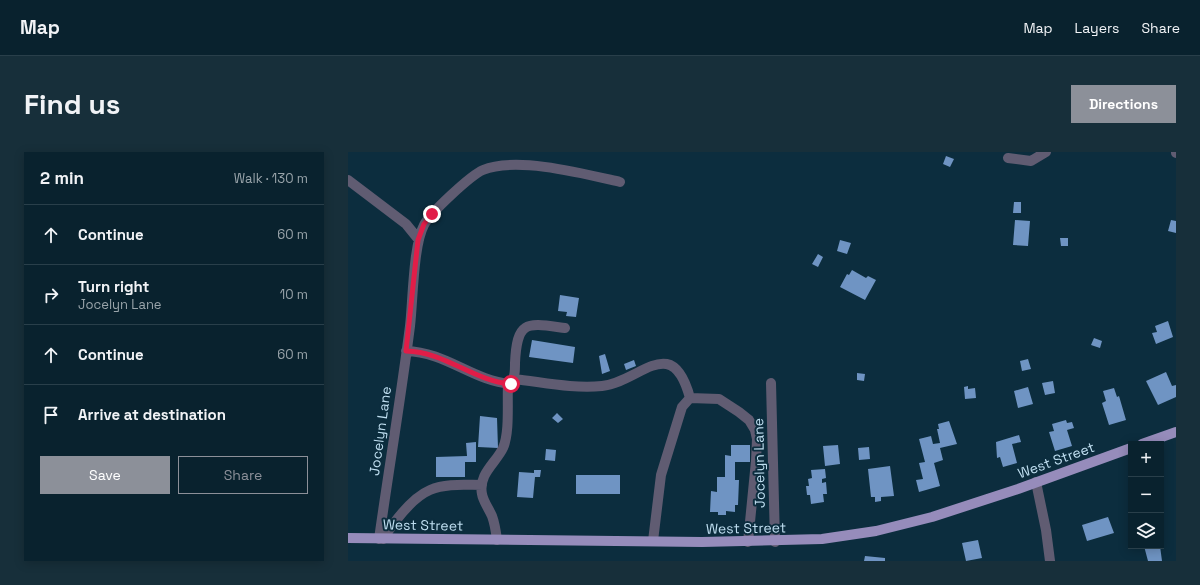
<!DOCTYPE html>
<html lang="en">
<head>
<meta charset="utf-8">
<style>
  body { margin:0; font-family:"Space Grotesk",sans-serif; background:#172f3a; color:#f1f3f6 }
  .controls { position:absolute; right:12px; bottom:12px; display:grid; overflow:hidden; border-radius:0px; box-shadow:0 2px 10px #0003 }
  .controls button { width:36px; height:36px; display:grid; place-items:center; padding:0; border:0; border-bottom:1px solid #293f4a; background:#09222e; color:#f1f3f6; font:20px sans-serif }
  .stop { position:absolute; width:12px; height:12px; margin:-9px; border:3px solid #e11d48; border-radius:50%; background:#fff }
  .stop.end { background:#e11d48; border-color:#fff; box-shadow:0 1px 4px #0008 }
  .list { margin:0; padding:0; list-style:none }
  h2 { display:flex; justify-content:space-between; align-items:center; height:52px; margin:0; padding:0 16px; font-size:17px }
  h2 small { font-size:13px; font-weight:400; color:#99a4aa }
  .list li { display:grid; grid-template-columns:26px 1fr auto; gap:12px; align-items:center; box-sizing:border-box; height:60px; padding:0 16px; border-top:1px solid #293f4a }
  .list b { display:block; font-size:15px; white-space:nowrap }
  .list p { margin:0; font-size:13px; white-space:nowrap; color:#99a4aa }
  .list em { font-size:13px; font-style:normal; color:#99a4aa }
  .actions { display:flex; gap:8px; padding:12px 16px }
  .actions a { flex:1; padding:9px 0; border:1px solid #8c9099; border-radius:0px; text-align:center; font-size:14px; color:#8c9099 }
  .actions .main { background:#8c9099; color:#fff }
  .icon { flex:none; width:22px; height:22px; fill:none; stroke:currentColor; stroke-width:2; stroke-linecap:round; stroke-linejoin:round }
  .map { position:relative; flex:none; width:828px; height:409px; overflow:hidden; border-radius:0px }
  header { display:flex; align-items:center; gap:24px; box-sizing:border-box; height:56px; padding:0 20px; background:#09222e; border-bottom:1px solid #293f4a }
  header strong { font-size:19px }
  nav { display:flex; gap:22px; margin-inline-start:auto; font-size:14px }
  .intro { display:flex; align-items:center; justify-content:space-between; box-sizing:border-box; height:96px; padding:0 24px }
  h1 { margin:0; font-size:28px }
  .button { padding:10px 18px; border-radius:0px; background:#8c9099; color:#fff; font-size:14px; font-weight:700 }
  main { display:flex; gap:24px; padding:0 24px }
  aside { flex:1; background:#09222e; border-radius:0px; box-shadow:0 2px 10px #0003 }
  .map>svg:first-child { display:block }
  .building { fill:#6f94c3 }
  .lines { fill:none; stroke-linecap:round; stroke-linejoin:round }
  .minor { stroke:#605c72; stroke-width:10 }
  .major { stroke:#968cbb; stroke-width:10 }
  .route { stroke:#e11d48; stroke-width:5 }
  .labels { text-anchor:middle; stroke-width:4; stroke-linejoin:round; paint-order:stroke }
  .street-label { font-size:14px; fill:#bfdef0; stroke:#0c2d3e }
</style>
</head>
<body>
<header>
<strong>Map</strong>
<nav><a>Map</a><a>Layers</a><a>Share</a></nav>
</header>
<div class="intro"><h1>Find us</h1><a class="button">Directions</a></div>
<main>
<aside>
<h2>2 min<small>Walk · 130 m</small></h2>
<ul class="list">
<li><svg class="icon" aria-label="ahead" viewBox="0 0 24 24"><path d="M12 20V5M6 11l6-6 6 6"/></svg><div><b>Continue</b></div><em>60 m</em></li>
<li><svg class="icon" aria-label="right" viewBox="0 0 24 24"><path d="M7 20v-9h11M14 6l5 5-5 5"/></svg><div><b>Turn right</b><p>Jocelyn Lane</p></div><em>10 m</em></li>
<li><svg class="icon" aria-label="ahead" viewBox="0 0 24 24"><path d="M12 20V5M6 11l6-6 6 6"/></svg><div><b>Continue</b></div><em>60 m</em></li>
<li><svg class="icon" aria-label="arrive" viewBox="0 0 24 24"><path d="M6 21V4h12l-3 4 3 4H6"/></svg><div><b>Arrive at destination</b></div></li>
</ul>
<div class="actions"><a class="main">Save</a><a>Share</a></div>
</aside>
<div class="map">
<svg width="828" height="409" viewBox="0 0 828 409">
  <rect width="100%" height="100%" fill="#0c2d3e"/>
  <path class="building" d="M598 4 606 7 602 15 595 12Z
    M666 50H673V61H665Z
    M667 68 682 69 680 94 665 93Z
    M823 68 828 69V81L820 79Z
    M712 86H720V94H713Z
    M492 88 503 91 499 102 489 99Z
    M470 102 475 105 470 115 464 112Z
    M504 118 518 126 520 124 528 128 517 148 492 135 499 122 501 123Z
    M212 143 231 146 228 165 218 164 219 160 210 159Z
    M820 169 825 185 808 192 804 181 809 180 807 174Z
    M746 186 754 189 752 196 743 193Z
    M184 188 227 195 225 211 181 205Z
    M257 202 262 219 254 222 251 204Z
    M680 207 683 217 674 219 672 209Z
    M286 208 288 214 278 218 276 212Z
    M818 220 824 234 828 233V245L810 253 798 229Z
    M509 221 517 222 516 229 509 228Z
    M705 229 707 241 697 243 694 231Z
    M620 234V237L627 236 628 246 617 247 616 235Z
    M680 235 685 252 670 256 666 239Z
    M766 236 769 245 771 244 778 268 761 273 754 251 758 249 755 239Z
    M209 261 215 267 210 271 204 266Z
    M132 264 149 266 150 296 130 295Z
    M718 268 719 271 724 270 726 276 719 278 724 294 707 299 701 280 706 279 704 272Z
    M601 269 609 292 592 296 595 308 586 311 592 334 571 340 568 328 575 327 571 311 577 310 571 287 583 284 585 292 592 291 589 277H591L590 272Z
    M671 283 673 290 664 292 669 311 655 315 652 305 649 306 648 290Z
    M128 290V310H117V325H88V305L119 304 118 291Z
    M383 293H402V310H387V328H391L390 353H387V360L378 359V363H370V360H362L363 339 369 340V325H377V303L383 304Z
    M490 293 492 312 477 314 475 294Z
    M521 295 522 307 511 308 510 296Z
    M198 297 208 298 207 309 197 308Z
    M542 314 546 344 533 345V349L527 350V345H523L520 317Z
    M477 317 478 326 474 327V331L478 330 479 342H475L476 350 463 352 462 343H459L458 334H461L460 327 464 326 463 318Z
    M186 318H193L192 325H187L185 346 169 345 171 320 186 321Z
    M228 323H272V342H228Z
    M760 365 766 381 739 389 734 373Z
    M630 388 634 406 618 409 614 391Z
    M796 394H812L814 409H800Z
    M517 404 537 406V409H516Z"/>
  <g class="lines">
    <path class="minor" d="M828 0V1
      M660 6 683 9 698 0
      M0 28 58 72 71 88
      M58 199C98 200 125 229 163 232 167 224 167 219 167 211 169 167 179 171 217 176
      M166 227C194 230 225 237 254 234 292 230 324 179 342 246
      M423 231 427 390
      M688 330 698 378 702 409
      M31 387C41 316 53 245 62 174 65 149 65 94 76 73 82 61 123 23 135 18 169 4 237 22 272 30
      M35 387C46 370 63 346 82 338 98 331 117 333 134 333
      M149 388C148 380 147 372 144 364 141 357 135 349 134 342 130 322 148 311 155 296 162 280 159 250 160 232
      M305 389 313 323 334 255 342 246 371 247 391 260 401 268 407 278 409 287 408 309 400 390"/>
    <path class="major" d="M794 292 828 280
      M0 386 354 390 474 387 528 379 584 365 670 337 783 296"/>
  </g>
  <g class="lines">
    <path class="route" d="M84 62 76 72 70 88 58 199C98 200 125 229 163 232"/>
  </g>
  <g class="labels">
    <g class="street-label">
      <text transform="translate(32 279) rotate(-82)" y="5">Jocelyn Lane</text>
      <text transform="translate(708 308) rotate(-20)" y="5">West Street</text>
      <text transform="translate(411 311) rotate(-91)" y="5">Jocelyn Lane</text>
      <text transform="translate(75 373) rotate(1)" y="5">West Street</text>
      <text transform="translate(398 376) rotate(-1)" y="5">West Street</text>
    </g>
  </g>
</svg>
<div class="controls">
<button>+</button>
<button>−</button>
<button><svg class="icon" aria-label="layers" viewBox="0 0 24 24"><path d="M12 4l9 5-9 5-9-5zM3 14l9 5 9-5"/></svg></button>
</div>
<div class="stop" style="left:163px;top:232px"></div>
<div class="stop end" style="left:84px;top:62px"></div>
</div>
</main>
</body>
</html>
